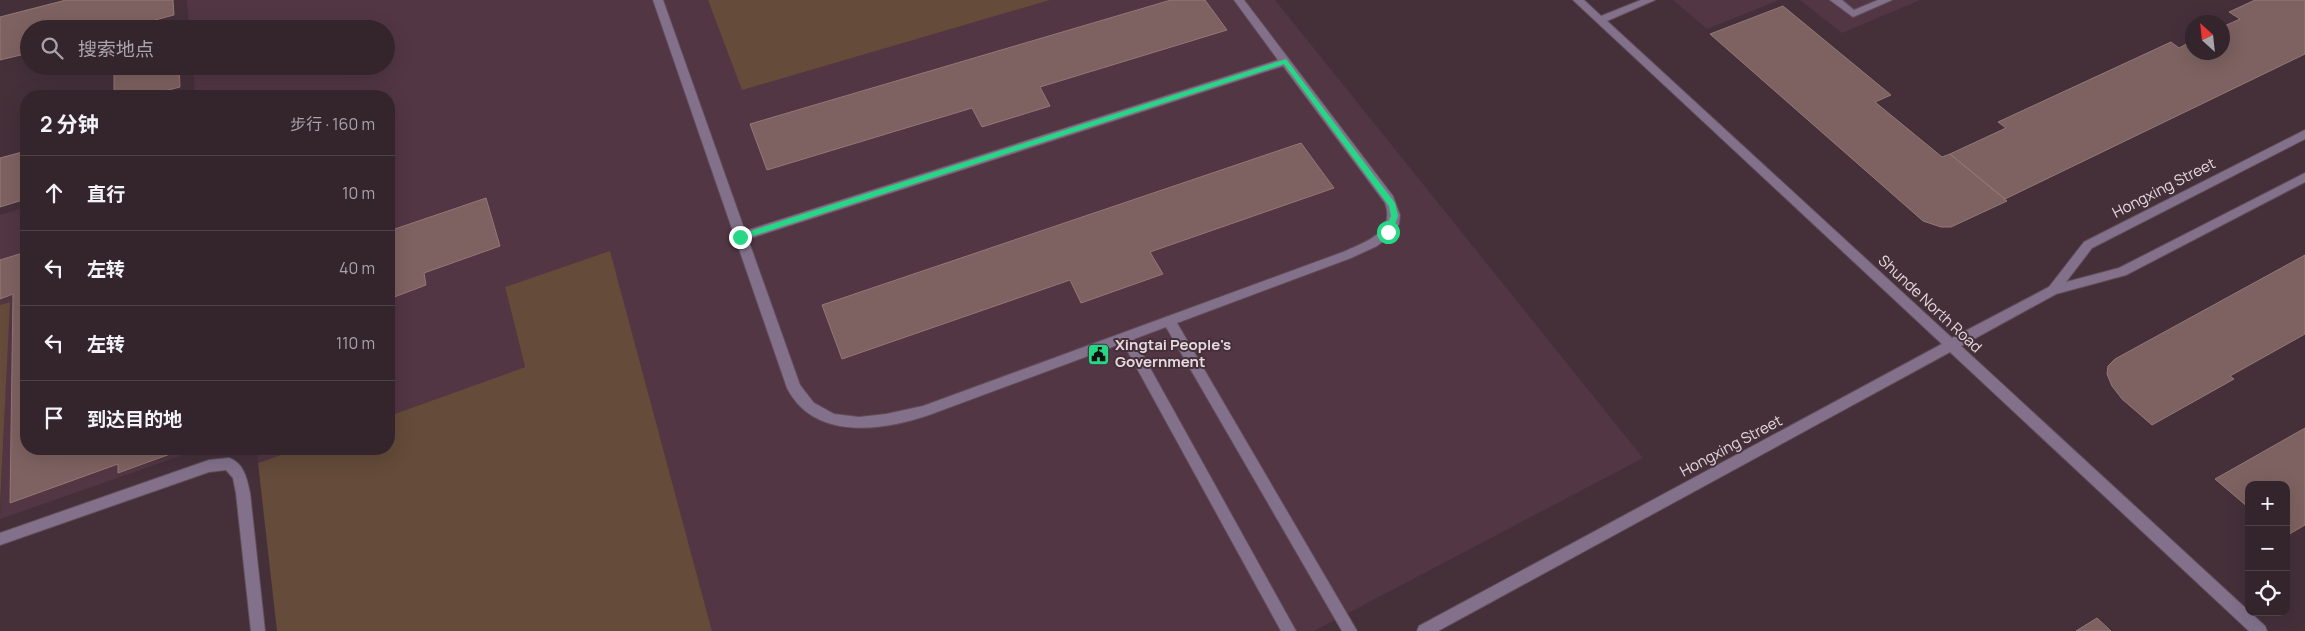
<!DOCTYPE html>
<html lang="zh">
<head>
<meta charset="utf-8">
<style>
  body { margin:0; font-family:Manrope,"Noto Sans SC",sans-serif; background:#3f3038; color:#f1f3f6 }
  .controls { position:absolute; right:15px; bottom:15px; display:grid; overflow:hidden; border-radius:10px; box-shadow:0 5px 20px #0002 }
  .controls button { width:45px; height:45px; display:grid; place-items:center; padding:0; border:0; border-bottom:1px solid #4e4148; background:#34242c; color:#f1f3f6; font:25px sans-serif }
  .compass { position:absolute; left:2185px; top:15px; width:45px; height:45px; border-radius:50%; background:#34242c; box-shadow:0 5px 20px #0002; rotate:333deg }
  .stop { position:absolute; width:15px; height:15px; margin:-11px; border:4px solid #26d886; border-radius:50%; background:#fff }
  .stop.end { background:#26d886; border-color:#fff; box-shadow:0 1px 5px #0008 }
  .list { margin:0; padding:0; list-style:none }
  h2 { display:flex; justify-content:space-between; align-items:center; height:65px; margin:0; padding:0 20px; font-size:21px }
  h2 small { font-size:16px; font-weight:400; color:#a9a4a9 }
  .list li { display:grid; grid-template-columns:32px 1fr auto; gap:15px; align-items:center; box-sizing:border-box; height:75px; padding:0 20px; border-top:1px solid #4e4148 }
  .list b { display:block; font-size:19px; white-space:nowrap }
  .list em { font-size:16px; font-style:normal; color:#a9a4a9 }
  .icon { flex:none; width:28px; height:28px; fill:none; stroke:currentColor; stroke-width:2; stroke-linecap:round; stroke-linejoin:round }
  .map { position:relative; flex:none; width:2305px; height:631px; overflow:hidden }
  .search { position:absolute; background:#34242c; box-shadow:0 5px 20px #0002; left:20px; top:20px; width:375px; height:55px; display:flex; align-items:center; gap:12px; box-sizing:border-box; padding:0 18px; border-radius:28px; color:#a9a4a9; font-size:19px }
  .panel { position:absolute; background:#34242c; box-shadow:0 5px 20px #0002; left:20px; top:90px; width:375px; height:365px; border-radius:20px }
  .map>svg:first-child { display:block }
  .built { fill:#523644 }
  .green { fill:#644b3a }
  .building { fill:#7d6261; stroke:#947876 }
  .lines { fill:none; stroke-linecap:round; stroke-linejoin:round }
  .minor-casing { stroke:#624e58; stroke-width:2 }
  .minor { fill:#83718c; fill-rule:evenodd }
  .route { fill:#26d886 }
  .labels { text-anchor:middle; stroke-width:4; stroke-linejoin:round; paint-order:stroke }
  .street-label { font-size:15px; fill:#e7d9df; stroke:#45303a }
  .poi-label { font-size:15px; font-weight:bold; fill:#e7d9df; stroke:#45303a; text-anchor:start }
</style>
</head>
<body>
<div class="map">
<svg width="2305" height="631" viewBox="0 0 2305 631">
  <rect width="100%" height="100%" fill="#45303a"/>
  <path class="built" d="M187 0H1275L1643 458 1314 631H712L610 252 505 287 525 367 389 416V96H195L193 66H386V29H189Z
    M1673 0H1779L1707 29Z
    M1800 0H1920L1842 33Z
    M26 207V449H200L0 519 9 302 0 305V215Z
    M257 449H298L258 463Z"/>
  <path class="green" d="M708 0H1050L742 90Z
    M610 251 712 631H277L258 463 298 449H389V416L525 367 505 287Z
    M10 302 0 506V305Z"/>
  <path class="building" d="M66 0H173L174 15 121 29H29V53L0 60V17Z
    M1171 0H1205L1227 30 1040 87 1050 106 982 127 972 108 767 170 750 124Z
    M2255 0H2305V54L2005 199 1950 154 2006 128 1998 122 2171 42 2179 48 2192 41V52H2222V27L2240 19 2229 12Z
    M1783 6 1891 95 1875 102 1942 157 1950 154 2007 201 1951 227H1941L1923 221 1710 34Z
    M114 66H179L180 87 146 96H114Z
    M1301 143 1334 188 1150 252 1163 274 1081 303 1070 280 842 359 822 305Z
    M26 151V199L0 207V158Z
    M486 198 500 246 424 273 426 285 389 299V231Z
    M26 252V449H184L118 473V464L10 503 13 294 0 299V260Z
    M2305 255V334L2230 376 2234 379 2152 425 2122 399 2112 386 2107 374 2108 366 2115 359Z
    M2305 428V525L2286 536V485H2249V508L2215 479Z
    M2097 618 2111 631H2076Z"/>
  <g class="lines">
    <defs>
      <path id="minor" d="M653 0H663L745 231 1278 60 1234 0H1244L1393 196 1400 215 1399 224 1392 234 1377 246 1351 258 1177 323 1357 631H1342L1166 327 1134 339 1296 631H1281L1123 343 929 415C882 431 814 441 787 388ZM1283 66 1385 203C1396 233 1365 242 1343 252L923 406 886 414 859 417 834 414 814 403 800 385 748 239Z
        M1573 0H1584L1601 16 1641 0H1655L1607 21 1952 338 2049 287 2084 242 2305 130V139L2092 248 2066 282 2119 268 2305 173V182L2126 275 2056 294 1961 346 2265 626 2267 631H2249L1950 352 1438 631H1417L1419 626 1942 344Z
        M1830 0H1842L1854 10 1878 0H1892L1853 17Z
        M229 458C244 463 247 479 250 493L265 631H251L236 493 233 478 226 470 209 472 0 545V533L209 460Z"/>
    </defs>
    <use href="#minor" class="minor-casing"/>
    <use href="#minor" class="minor"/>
  </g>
  <path class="route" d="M1286 59 1395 203 1398 216 1391 234H1386L1384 232 1391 216 1389 206 1284 64 740 240 737 237 738 235Z"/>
  <defs>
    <symbol id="civic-square" viewBox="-11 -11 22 22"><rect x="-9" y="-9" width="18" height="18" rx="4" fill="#26d886" stroke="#45303a"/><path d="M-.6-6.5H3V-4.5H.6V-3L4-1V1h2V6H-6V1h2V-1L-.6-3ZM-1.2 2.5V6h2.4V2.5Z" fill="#111"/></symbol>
  </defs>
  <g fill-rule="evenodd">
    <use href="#civic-square" x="1086" y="342" width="25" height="25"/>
  </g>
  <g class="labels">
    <g class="street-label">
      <text transform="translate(2164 188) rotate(-27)" y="5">Hongxing Street</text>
      <text transform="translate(1930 304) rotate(43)" y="5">Shunde North Road</text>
      <text transform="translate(1731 446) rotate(-28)" y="5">Hongxing Street</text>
    </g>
    <g class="poi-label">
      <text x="1115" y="350">Xingtai People's<tspan x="1115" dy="17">Government</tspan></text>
    </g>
  </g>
</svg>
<div class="controls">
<button>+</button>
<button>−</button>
<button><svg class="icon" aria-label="locate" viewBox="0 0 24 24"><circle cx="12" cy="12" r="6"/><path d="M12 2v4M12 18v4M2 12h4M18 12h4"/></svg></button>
</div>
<svg class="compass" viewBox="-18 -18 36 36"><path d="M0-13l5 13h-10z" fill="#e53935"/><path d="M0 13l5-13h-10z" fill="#a9a4a9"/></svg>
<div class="stop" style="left:1388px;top:232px"></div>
<div class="stop end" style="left:740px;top:237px"></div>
<div class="search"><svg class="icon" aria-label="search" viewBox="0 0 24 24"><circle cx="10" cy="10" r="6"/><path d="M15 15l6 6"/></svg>搜索地点</div>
<section class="panel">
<h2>2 分钟<small>步行 · 160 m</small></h2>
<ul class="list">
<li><svg class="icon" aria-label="ahead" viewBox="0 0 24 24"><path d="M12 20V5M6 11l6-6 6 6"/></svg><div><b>直行</b></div><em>10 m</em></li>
<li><svg class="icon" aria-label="left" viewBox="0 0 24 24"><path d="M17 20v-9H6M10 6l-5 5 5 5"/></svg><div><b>左转</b></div><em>40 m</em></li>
<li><svg class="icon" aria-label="left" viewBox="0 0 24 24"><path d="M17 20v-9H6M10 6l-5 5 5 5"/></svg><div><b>左转</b></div><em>110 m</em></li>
<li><svg class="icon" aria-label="arrive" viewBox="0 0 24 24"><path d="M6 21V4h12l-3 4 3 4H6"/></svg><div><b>到达目的地</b></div></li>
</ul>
</section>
</div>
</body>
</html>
